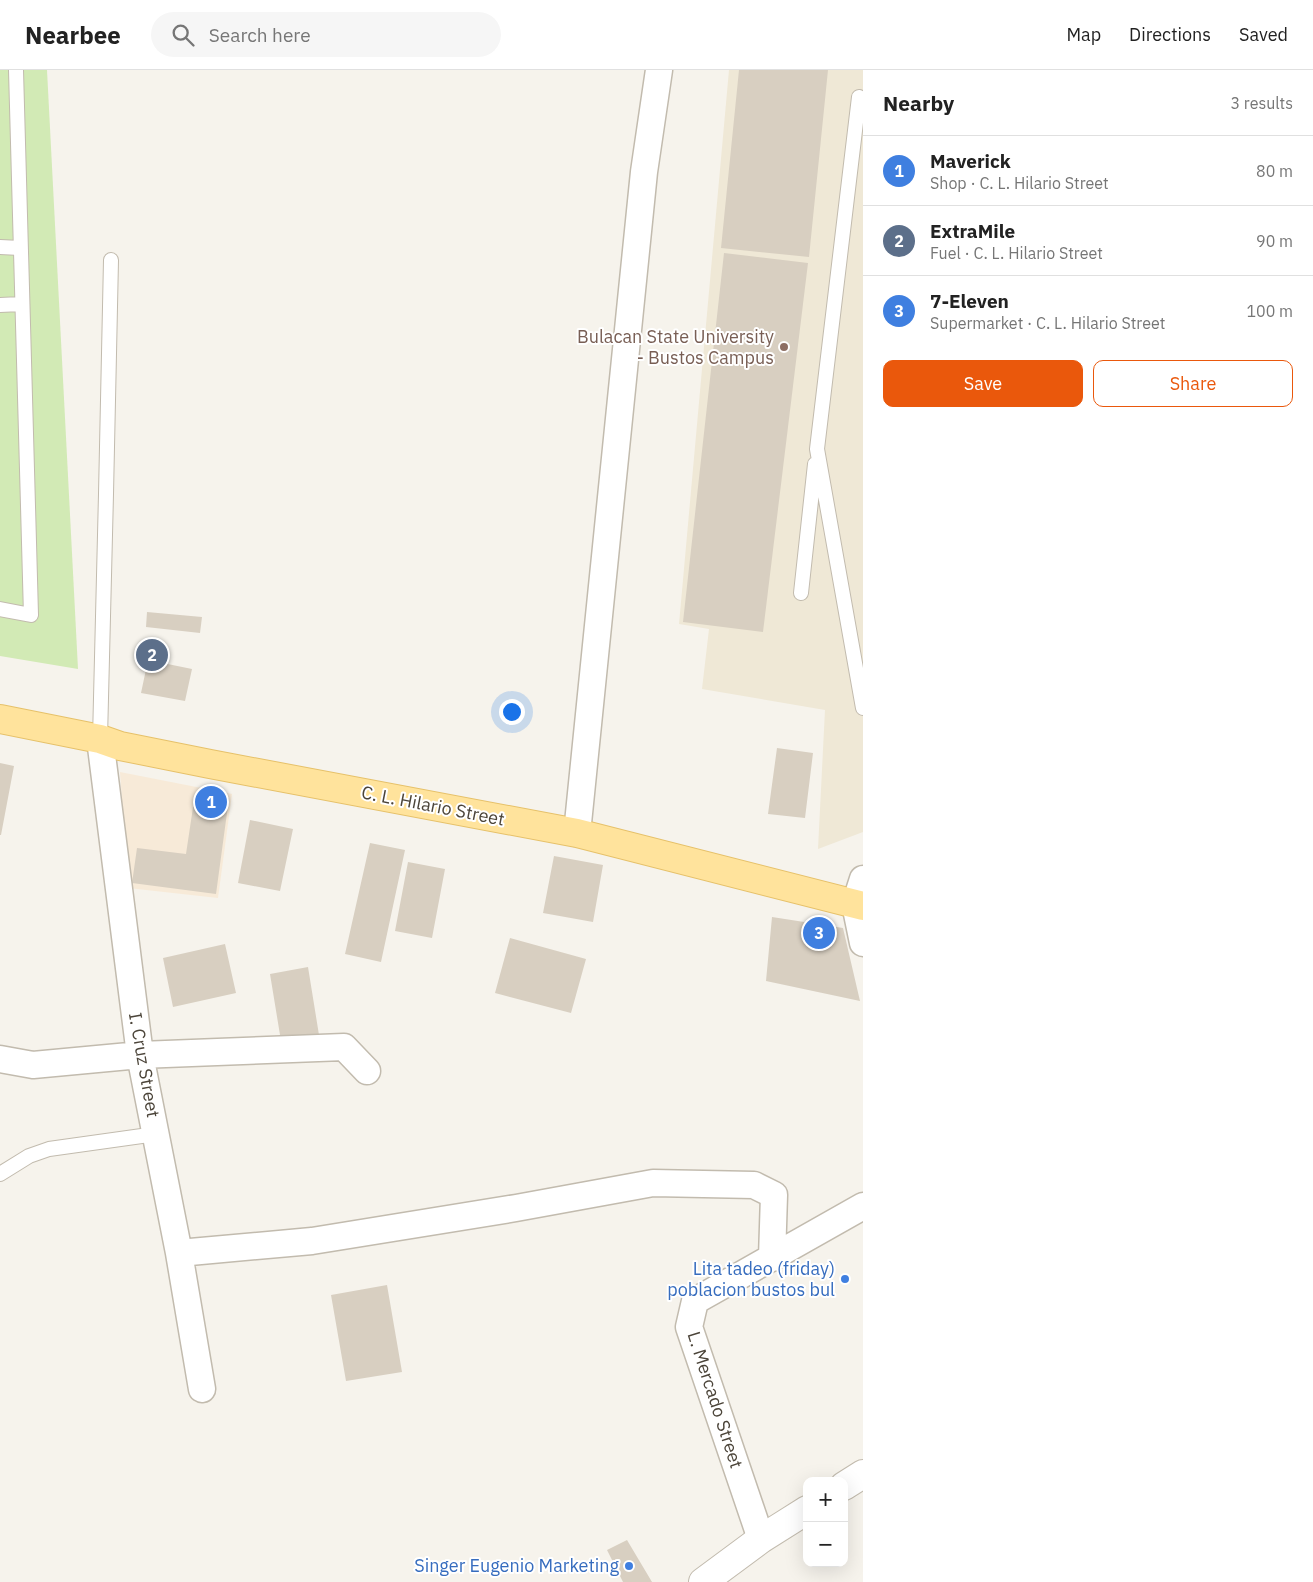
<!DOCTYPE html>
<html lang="en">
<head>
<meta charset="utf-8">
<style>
  body { margin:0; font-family:"IBM Plex Sans",sans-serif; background:#f6f6f6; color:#222 }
  .controls { position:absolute; right:15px; bottom:15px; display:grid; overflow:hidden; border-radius:10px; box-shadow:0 5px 20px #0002 }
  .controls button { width:45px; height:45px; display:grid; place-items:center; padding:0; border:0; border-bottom:1px solid #e0e0e0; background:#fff; color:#222; font:25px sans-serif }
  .you { position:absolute; left:511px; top:641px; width:18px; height:18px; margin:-12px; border:4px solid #fff; border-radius:50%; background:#1a73e8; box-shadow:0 0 0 8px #1a73e833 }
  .badge { display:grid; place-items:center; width:32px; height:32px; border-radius:50%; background:#ea580c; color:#fff; font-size:16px; font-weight:700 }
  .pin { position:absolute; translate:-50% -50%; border:2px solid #fff; box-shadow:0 1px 5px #0006 }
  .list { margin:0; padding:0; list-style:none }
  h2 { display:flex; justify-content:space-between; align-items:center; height:65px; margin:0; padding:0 20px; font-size:21px }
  h2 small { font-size:16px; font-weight:400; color:#767676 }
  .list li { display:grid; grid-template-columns:32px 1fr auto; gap:15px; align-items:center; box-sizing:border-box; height:70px; padding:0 20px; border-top:1px solid #e0e0e0 }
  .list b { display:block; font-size:19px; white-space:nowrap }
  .list p { margin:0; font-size:16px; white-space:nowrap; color:#767676 }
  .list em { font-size:16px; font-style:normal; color:#767676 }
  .actions { display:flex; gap:10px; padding:15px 20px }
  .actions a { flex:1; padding:11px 0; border:1px solid #ea580c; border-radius:10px; text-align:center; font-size:18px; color:#ea580c }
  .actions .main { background:#ea580c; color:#fff }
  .icon { flex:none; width:28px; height:28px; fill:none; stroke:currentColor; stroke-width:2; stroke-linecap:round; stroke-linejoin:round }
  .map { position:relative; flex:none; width:863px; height:1512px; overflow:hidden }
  header { display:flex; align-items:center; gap:30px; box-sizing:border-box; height:70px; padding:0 25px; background:#fff; border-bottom:1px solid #e0e0e0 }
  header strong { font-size:24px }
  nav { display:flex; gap:28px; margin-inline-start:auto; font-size:18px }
  .search { width:350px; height:45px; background:#f6f6f6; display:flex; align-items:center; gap:12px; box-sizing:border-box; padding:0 18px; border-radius:28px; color:#767676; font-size:19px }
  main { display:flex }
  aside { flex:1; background:#fff }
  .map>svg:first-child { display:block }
  .commercial { fill:#f7ead8 }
  .education { fill:#efe8d6 }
  .green { fill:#d2eab5 }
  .building { fill:#d8cfc1 }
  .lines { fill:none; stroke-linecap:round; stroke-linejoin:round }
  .service-casing { stroke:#c2bbae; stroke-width:16 }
  .minor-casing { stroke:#c2bbae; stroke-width:29 }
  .tertiary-casing { stroke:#c2bbae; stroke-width:30 }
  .primary-casing { stroke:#e6c16a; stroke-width:30 }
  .service { stroke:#fff; stroke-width:14 }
  .minor { stroke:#fff; stroke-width:26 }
  .tertiary { stroke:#fff; stroke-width:28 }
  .primary { stroke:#ffe39c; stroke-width:28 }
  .education-dot { fill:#8d6e63; stroke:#fff; stroke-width:2 }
  .shop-dot { fill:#3f7fe0; stroke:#fff; stroke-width:2 }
  .labels { text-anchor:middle; stroke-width:4; stroke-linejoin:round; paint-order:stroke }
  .education-label { font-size:18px; fill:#785e54; stroke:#fff; text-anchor:end }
  .street-label { font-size:18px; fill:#4b4439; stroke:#fff }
  .shop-label { font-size:18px; fill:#366cbe; stroke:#fff; text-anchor:end }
</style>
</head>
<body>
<header>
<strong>Nearbee</strong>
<div class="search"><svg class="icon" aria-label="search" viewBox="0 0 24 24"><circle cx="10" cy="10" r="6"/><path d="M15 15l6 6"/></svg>Search here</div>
<nav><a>Map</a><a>Directions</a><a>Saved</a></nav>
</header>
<main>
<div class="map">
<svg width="863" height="1512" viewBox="0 0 863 1512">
  <rect width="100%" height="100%" fill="#f6f3ec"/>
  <path class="commercial" d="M120 702 232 724 218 828 128 818Z"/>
  <path class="education" d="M729 0H863V762L818 779 825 640 702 619 709 559 679 554Z"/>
  <path class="green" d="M0 0H47L78 599 0 586Z"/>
  <path class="building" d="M739 0H828L809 187 721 178Z
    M724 183 808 193 763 562 683 552Z
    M147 542 202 547 200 563 146 557Z
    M148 590 192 599 185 631 141 623Z
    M777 678 813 683 805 748 768 744Z
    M0 693 14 696 1 765H0Z
    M195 724 229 728 216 824 132 813 137 778 186 784Z
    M250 750 293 759 280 821 238 813Z
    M370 773 405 780 381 892 345 884Z
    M554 786 603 795 593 852 543 843Z
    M408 792 445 799 432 868 395 861Z
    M772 847 843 858 860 931 766 911Z
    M510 868 586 889 571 943 495 923Z
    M225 874 236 923 173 937 163 888Z
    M308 897 319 965 281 971 270 904Z
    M387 1215 402 1302 346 1311 331 1225Z
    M627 1470 652 1512H623L607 1480Z"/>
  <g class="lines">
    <defs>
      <path id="service" d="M859 27 817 379 863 638
        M0 177 20 178
        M0 235 21 234
        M801 523 815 394
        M0 539 31 545 16 0
        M100 669C105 509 107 350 111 190
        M0 1104 29 1086 49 1079 156 1064"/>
      <path id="minor" d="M100 669 140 985 179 1183 202 1319
        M577 763 644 102 659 0
        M863 809 855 834 863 873
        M0 989 33 995 140 985 344 977 367 1001
        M179 1183 312 1171 516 1138 653 1113 754 1115 774 1125 772 1188
        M761 1469 689 1257 695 1231 863 1136"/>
      <path id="tertiary" d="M844 1416 863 1404
        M703 1512 761 1469 807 1440"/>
      <path id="primary" d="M0 649 100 669 120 676 210 694 577 763 863 836"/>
    </defs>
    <use href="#service" class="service-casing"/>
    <use href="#minor" class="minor-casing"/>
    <use href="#tertiary" class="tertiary-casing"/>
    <use href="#primary" class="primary-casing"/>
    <use href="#service" class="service"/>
    <use href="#minor" class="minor"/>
    <use href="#tertiary" class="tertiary"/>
    <use href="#primary" class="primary"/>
  </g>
  <circle class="education-dot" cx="784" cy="277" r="5"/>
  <g class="shop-dot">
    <circle cx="845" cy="1209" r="5"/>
    <circle cx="629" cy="1496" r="5"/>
  </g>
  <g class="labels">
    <g class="education-label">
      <text x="774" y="273">Bulacan State University<tspan x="774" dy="21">- Bustos Campus</tspan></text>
    </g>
    <g class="street-label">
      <text transform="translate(433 736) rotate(11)" y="6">C. L. Hilario Street</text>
      <text transform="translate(144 995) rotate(80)" y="6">I. Cruz Street</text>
      <text transform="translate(715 1330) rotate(72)" y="6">L. Mercado Street</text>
    </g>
    <g class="shop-label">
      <text x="835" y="1205">Lita tadeo (friday)<tspan x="835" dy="21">poblacion bustos bul</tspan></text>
      <text x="619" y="1502">Singer Eugenio Marketing</text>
    </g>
  </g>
</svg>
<div class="controls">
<button>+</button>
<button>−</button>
</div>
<div class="you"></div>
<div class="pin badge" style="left:211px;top:732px;background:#3f7fe0">1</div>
<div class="pin badge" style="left:152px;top:585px;background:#5c6f8a">2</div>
<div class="pin badge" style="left:819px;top:863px;background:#3f7fe0">3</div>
</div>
<aside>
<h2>Nearby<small>3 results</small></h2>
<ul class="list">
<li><span class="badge" style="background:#3f7fe0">1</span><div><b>Maverick</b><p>Shop · C. L. Hilario Street</p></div><em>80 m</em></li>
<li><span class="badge" style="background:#5c6f8a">2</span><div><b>ExtraMile</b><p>Fuel · C. L. Hilario Street</p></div><em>90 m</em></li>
<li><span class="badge" style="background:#3f7fe0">3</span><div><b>7-Eleven</b><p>Supermarket · C. L. Hilario Street</p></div><em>100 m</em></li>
</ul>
<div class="actions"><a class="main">Save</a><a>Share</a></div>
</aside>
</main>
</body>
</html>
